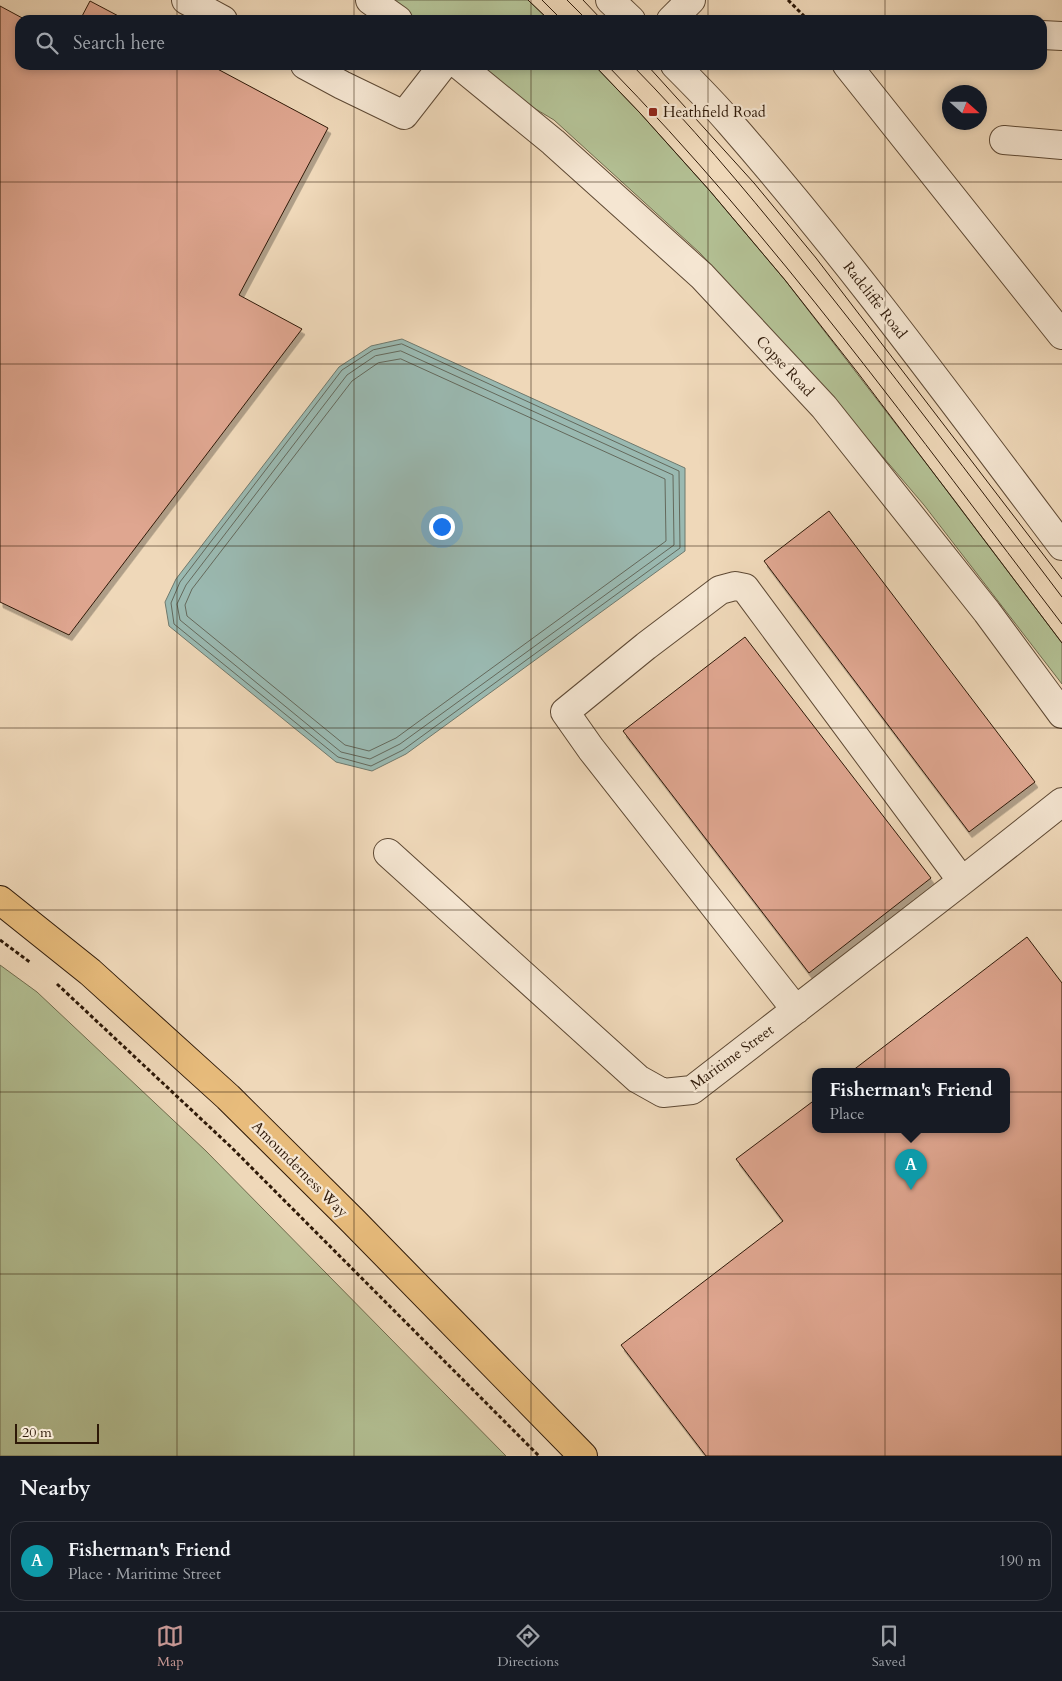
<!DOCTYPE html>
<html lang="en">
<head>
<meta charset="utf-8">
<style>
  body { margin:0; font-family:Cardo,serif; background:#20242c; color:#f1f3f6 }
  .compass { position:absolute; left:942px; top:85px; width:45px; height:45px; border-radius:50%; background:#171b24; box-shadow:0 2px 8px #0003; rotate:111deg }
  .scale { position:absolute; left:15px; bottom:12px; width:84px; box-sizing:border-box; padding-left:5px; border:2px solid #2e1908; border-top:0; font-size:14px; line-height:18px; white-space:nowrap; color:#2e1908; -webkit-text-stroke:4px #f5e6d2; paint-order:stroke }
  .you { position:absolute; left:441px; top:526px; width:18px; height:18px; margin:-12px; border:4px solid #fff; border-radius:50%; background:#1a73e8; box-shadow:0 0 0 8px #1a73e833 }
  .badge { display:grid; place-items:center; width:32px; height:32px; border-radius:50%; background:#c59692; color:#fff; font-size:16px; font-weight:700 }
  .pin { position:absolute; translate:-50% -41px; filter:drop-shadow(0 1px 2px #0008) }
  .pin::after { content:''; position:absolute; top:26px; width:18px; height:15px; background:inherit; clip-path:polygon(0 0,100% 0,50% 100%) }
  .popup { position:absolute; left:812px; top:1068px; width:198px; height:65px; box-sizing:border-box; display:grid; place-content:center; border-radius:10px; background:#171b24; filter:drop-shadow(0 1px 4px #0005); font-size:16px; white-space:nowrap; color:#9ea1a6 }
  .popup b { font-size:19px; color:#f1f3f6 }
  .popup::after { content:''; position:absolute; left:50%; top:100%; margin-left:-10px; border:10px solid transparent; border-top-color:#171b24 }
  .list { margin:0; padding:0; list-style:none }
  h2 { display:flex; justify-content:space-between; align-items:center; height:65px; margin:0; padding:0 20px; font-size:21px }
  h2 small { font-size:16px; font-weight:400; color:#9ea1a6 }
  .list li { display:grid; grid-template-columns:32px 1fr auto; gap:15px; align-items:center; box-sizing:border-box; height:80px; margin:0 10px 10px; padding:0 10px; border:1px solid #363941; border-radius:15px }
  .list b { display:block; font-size:19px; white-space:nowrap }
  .list p { margin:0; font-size:16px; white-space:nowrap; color:#9ea1a6 }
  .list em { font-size:16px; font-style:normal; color:#9ea1a6 }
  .icon { flex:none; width:28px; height:28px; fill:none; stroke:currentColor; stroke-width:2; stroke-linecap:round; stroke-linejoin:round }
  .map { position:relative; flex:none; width:1062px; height:1456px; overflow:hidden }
  .search { position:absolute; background:#171b24; box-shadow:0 2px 8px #0003; left:15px; right:15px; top:15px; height:55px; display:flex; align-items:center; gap:12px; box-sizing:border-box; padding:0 18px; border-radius:15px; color:#9ea1a6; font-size:19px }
  .sheet { height:155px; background:#171b24 }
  nav { display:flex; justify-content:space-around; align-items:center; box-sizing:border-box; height:70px; border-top:1px solid #363941; background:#171b24; font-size:14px; color:#9ea1a6 }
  nav a { display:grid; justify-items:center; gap:2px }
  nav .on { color:#c59692 }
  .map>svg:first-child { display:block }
  .green { fill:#b3c094; stroke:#706c4e }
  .water { fill:#9ab9b1; stroke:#6f796d }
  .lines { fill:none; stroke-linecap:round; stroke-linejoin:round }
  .shore { stroke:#64695c; stroke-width:1 }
  .building { fill:#dfa690; stroke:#2e1908; filter:url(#shadow) }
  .minor-casing { stroke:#5e4934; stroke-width:30 }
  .highway-casing { stroke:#2e1908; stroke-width:30 }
  .path { stroke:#2e1908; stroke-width:3; stroke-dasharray:4 2.5; stroke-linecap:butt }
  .minor { stroke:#f5e6d2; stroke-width:28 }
  .highway { stroke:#e8bc7c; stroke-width:28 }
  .tram { stroke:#2e1908; stroke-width:1 }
  .grid { fill:none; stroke:#2e1908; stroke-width:1; stroke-opacity:0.55 }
  .poi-dot { fill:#8f2418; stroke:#f5e6d2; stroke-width:2 }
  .labels { text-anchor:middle; stroke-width:4.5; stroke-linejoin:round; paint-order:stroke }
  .poi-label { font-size:15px; fill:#2e1908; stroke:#f5e6d2; text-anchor:start }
  .street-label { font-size:15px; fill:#2e1908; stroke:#f5e6d2 }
</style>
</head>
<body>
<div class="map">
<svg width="1062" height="1456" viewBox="0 0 1062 1456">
  <defs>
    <filter id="shadow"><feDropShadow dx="3" dy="5.5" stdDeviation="0" flood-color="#0004"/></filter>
  </defs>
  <rect width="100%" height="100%" fill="#efd8b9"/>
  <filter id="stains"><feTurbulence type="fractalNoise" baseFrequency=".004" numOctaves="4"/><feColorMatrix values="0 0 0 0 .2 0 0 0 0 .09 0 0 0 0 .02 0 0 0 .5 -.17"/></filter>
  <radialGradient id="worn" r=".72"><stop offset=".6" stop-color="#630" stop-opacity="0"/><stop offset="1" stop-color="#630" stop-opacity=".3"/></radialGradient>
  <path class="green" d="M370 0H528L549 20H398Z
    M462 65H594L640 113 710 191 785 280 952 497 1062 643V684L924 505 820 383 700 253 554 120Z
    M0 965 37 992 206 1151 506 1456H0Z"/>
  <path class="water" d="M402 339 685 468V551L406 754 372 771 336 762 169 626 165 602 176 579 339 367 371 346Z"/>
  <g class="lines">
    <path class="shore" d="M402 344 679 471 680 548 403 750 371 766 338 757 174 624 171 603 180 582 342 370 373 350Z
      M401 351 673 475 674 545 400 744 370 759 341 752 180 620 177 604 186 585 347 375 375 356Z
      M401 359 665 479 666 541 396 738 369 751 345 745 187 616 185 605 192 589 352 381 378 363Z"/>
  </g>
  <path class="building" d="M90 1 126 20H80Z
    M0 6 26 20H20V65H210L328 128 239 295 302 329 69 635 0 602Z
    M829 511 1035 782 969 832 764 561Z
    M745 637 931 878 809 973 623 731Z
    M1027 937 1062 983V1456H706L621 1345 783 1221 736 1159 816 1099V1129H1006V1071H852Z"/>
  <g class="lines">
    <defs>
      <path id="minor" d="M186 0 223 20
        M370 0 398 20
        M610 0 631 20
        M671 20 691 0
        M1042 35 1062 36
        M305 65 342 85 404 115 443 65
        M459 65 553 142 702 276 824 407 987 612 1062 714
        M675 65C694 84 713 103 730 123 848 258 954 403 1062 546
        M847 65 1062 335
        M1004 140 1062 145
        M388 853 638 1079 663 1093 692 1090 962 881 1062 802
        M796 1010 591 749 565 712 646 646 720 590 735 586 745 588 962 881"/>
      <path id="highway" d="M0 900 90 972 228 1097 353 1221 583 1456"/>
    </defs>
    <use href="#minor" class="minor-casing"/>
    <use href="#highway" class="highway-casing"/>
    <path class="path" d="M788 0 808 20
      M0 940 31 963
      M57 984 231 1147 539 1456"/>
    <use href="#minor" class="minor"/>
    <use href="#highway" class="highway"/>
    <path class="tram" d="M528 0 549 20
      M542 0 562 20
      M567 0 587 20
      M583 0 602 20
      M594 65 640 113 710 191 785 280 858 373 1062 643
      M607 65C775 237 916 433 1062 624
      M632 65C690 124 742 186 794 250 886 364 974 481 1062 597
      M647 65 754 183 816 258 1062 579"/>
  </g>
  <path class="grid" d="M177 0V20M354 0V20M531 0V20M708 0V20M885 0V20M177 65V1456M354 65V1456M531 65V1456M708 65V1456M885 65V1456M0 182H1062M0 364H1062M0 546H1062M0 728H1062M0 910H1062M0 1092H1062M0 1274H1062"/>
  <rect class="poi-dot" x="648" y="107" width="10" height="10" rx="2.5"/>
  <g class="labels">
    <g class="poi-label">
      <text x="663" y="117">Heathfield Road</text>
    </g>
    <g class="street-label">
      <text transform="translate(875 300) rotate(52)" y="5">Radcliffe Road</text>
      <text transform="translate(785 366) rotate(47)" y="5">Copse Road</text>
      <text transform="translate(732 1057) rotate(-36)" y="5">Maritime Street</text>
      <text transform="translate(300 1169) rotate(45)" y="5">Amounderness Way</text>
    </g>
  </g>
  <rect width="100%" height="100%" filter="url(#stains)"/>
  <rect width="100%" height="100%" fill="url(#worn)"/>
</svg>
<svg class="compass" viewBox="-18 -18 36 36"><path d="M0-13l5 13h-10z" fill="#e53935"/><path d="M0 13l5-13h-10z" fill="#9ea1a6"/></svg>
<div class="scale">20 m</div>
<div class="you"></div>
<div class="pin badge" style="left:911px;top:1190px;background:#0f9aa8">A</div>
<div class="popup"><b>Fisherman's Friend</b>Place</div>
<div class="search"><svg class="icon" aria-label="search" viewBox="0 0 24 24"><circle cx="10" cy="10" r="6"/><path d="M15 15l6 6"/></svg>Search here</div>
</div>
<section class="sheet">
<h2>Nearby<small></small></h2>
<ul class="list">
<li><span class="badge" style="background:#0f9aa8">A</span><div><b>Fisherman's Friend</b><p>Place · Maritime Street</p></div><em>190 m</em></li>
</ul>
</section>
<nav>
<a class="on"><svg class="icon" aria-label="map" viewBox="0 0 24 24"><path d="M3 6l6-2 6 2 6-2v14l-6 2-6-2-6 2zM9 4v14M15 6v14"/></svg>Map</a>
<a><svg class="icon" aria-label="directions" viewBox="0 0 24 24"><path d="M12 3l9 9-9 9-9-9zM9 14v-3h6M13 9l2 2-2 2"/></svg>Directions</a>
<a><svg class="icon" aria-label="saved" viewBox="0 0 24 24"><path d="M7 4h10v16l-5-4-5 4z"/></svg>Saved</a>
</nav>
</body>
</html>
